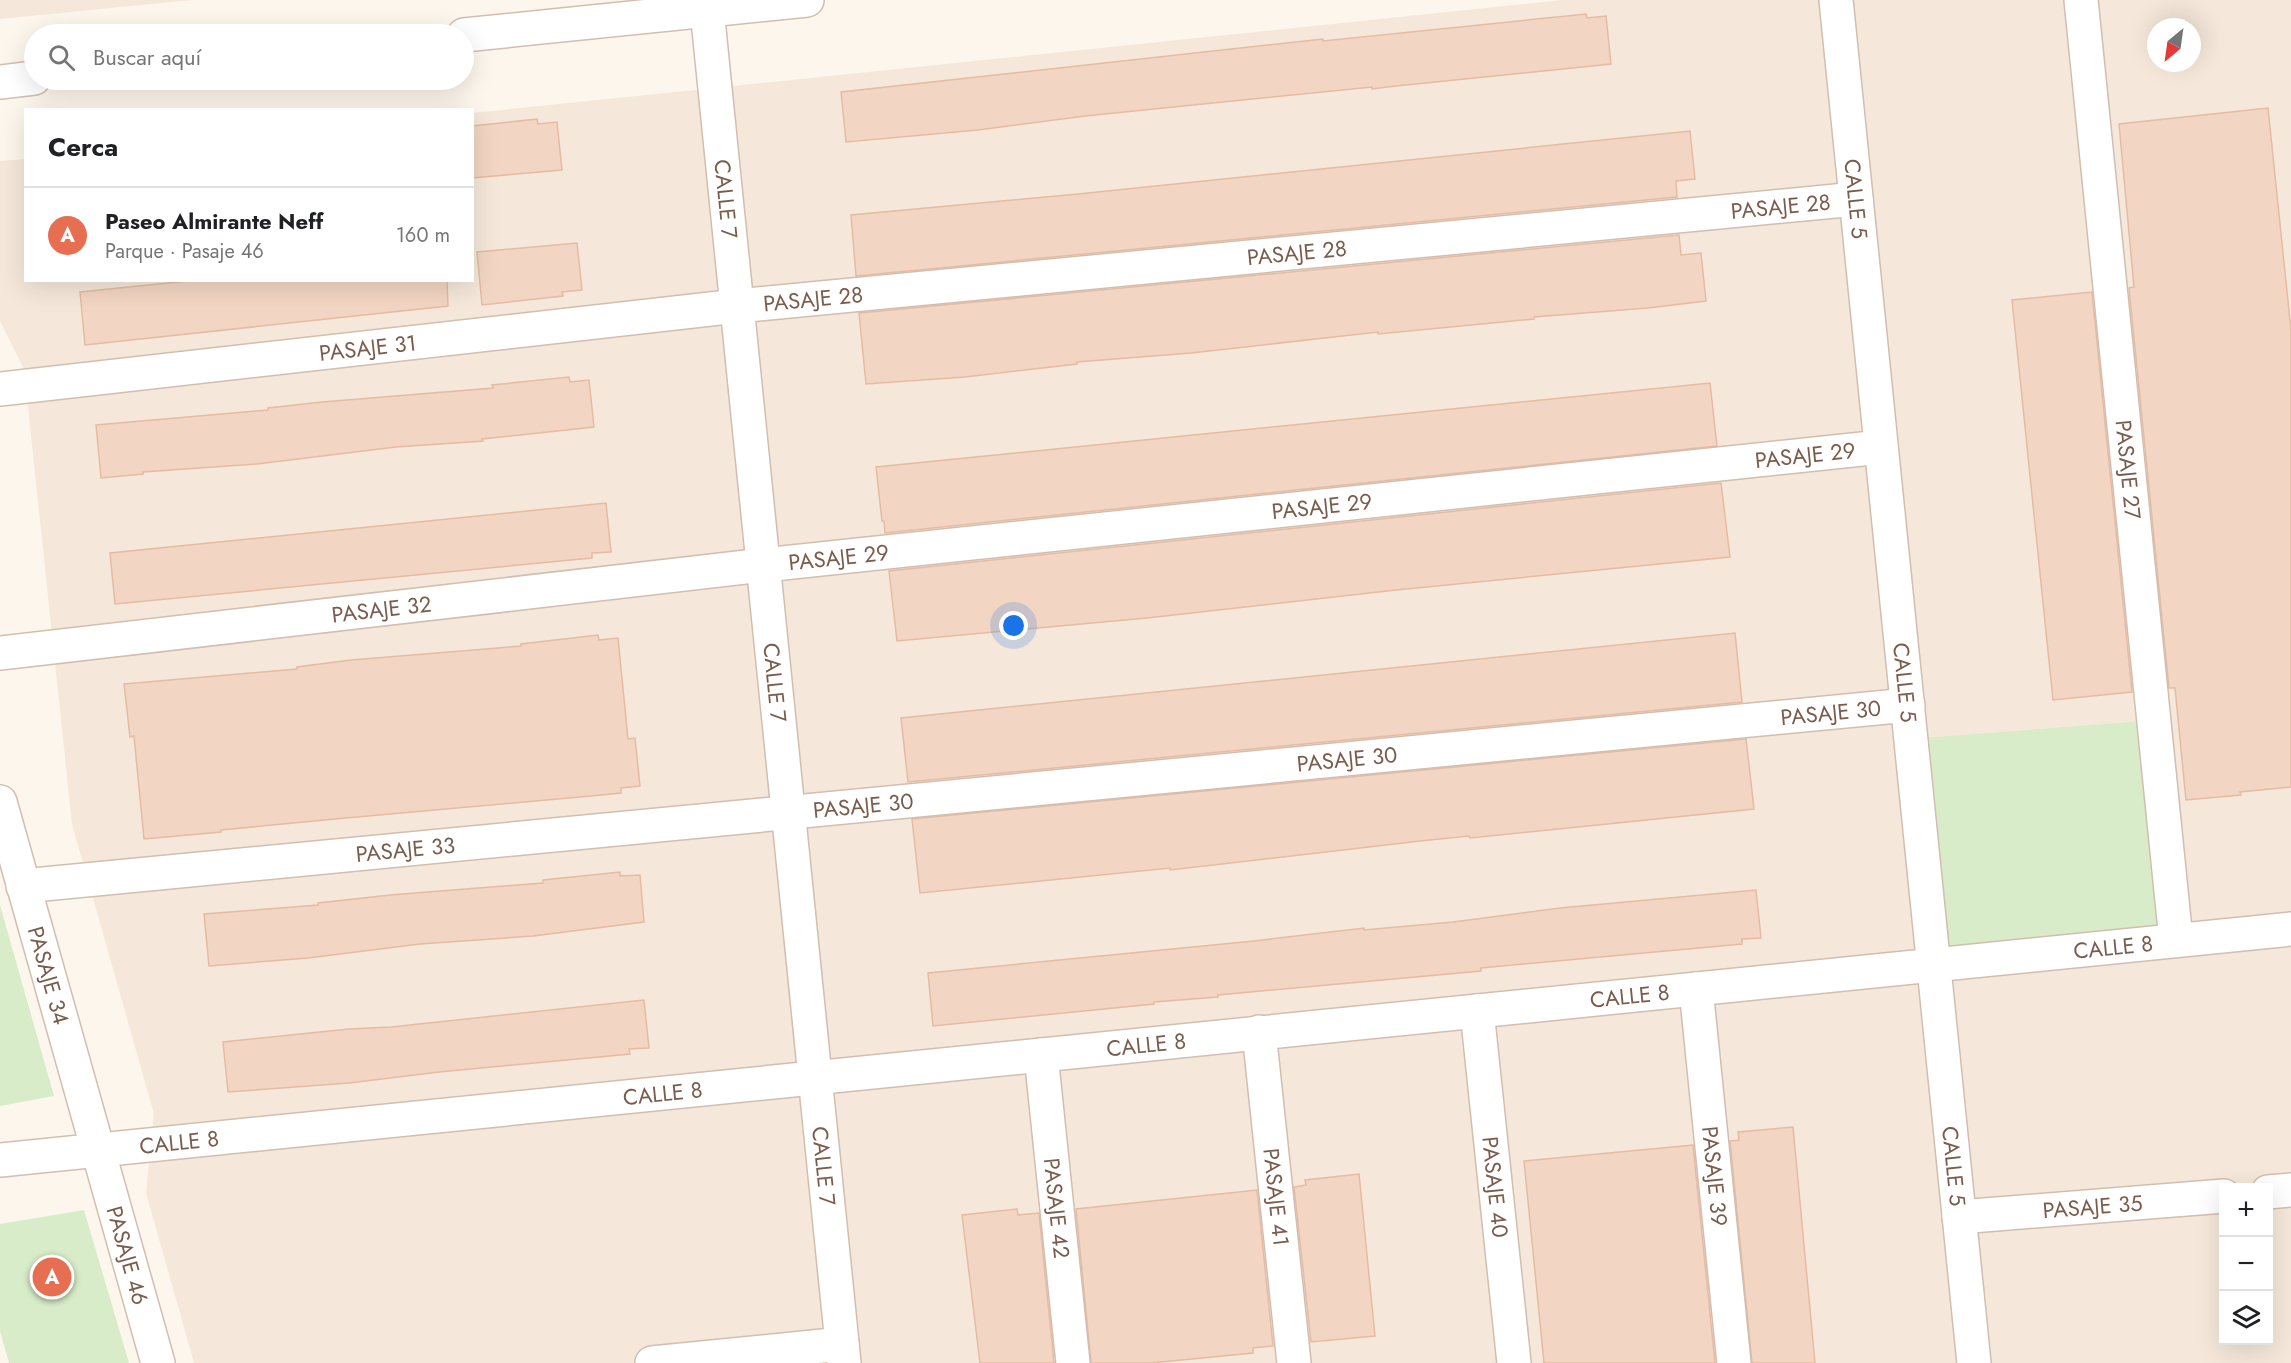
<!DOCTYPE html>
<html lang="es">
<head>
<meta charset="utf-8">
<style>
  body { margin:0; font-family:Jost,sans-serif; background:#f2f2f2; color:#202124 }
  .controls { position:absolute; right:18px; bottom:18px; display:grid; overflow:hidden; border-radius:0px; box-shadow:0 6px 24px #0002 }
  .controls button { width:54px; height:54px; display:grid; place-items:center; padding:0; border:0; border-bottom:2px solid #e0e0e0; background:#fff; color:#202124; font:30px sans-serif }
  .compass { position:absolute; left:2147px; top:18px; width:54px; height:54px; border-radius:50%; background:#fff; box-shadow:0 6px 24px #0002; rotate:209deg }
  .you { position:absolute; left:1014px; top:626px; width:21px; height:21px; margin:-15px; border:4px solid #fff; border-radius:50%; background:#1a73e8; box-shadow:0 0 0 9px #1a73e833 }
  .badge { display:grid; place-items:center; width:39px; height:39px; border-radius:50%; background:#e76f51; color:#fff; font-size:20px; font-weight:700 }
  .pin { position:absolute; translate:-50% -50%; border:3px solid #fff; box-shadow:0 2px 6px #0006 }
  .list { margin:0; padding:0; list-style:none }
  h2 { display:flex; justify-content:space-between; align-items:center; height:78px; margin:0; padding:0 24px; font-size:26px }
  h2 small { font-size:20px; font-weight:400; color:#757577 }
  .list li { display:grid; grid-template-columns:39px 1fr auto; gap:18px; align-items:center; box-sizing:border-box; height:96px; padding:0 24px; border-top:2px solid #e0e0e0 }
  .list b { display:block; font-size:22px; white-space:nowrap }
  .list p { margin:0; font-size:20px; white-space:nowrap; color:#757577 }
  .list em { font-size:20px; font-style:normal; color:#757577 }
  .icon { flex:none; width:33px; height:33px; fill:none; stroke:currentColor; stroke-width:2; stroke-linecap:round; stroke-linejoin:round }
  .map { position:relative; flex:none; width:2291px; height:1363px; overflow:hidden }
  .search { position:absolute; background:#fff; box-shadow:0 6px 24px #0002; left:24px; top:24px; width:450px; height:66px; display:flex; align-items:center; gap:15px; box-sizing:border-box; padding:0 21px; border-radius:33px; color:#757577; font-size:22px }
  .panel { position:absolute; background:#fff; box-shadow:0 6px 24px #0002; left:24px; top:108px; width:450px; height:174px; border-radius:0px }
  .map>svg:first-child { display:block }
  .residential { fill:#f5e8da; fill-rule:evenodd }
  .green { fill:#d8ecc9 }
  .building { fill:#f3d5c3; stroke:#e6bba3; stroke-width:1.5 }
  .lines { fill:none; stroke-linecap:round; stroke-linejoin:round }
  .street-casing { stroke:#d1beb0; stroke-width:36 }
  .street { stroke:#fff; stroke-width:33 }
  .labels { text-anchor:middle; stroke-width:5; stroke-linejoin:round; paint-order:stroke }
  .street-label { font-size:22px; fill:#7a5c4d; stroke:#fffaf3 }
</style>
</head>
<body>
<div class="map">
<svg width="2291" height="1363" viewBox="0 0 2291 1363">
  <rect width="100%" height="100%" fill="#fdf6ec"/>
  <path class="residential" d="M0 0H192L0 19Z
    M1563 0H2291V1363H194L146 1193 154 1114 72 824 24 369 0 321V161L25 159 26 280H472L473 113ZM2156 27H2192V63H2156ZM2224 1188H2268V1340H2224Z"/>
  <path class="green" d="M2144 721 2165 930 1943 950 1922 738Z
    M0 905 54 1096 0 1106Z
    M84 1210 129 1363H9L0 1331V1224Z"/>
  <path class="building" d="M1586 14 1587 18 1606 16 1611 64 1396 86 1372 89V87L1085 116 978 130 846 142 841 92 1323 39V41Z
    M2268 108 2291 330V787L2240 792 2241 795 2186 800 2175 688H2169L2129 288 2134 287 2119 124Z
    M537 119 538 124 557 122 562 170 472 178V126Z
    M1690 131 1695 179 1676 181 1677 197 856 276 851 215 1078 194Z
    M1679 235 1681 255 1701 253 1706 301 1648 308 1534 317V319L1378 334V332L1191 353 1077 362V364L965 377 866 384 859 313Z
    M577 243 582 290 562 292 563 296 482 305 477 252Z
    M197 280H447L448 306 85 345 80 292Z
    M2092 292 2132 692 2053 700 2012 300Z
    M569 377 570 382 589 380 594 427 482 439 483 441 396 447 257 464 143 472V474L101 478 96 425 268 410V408L322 402 493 388 492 385Z
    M1710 383 1717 446 885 533 884 521H882L876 467Z
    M1721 483 1730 557 1396 590 1147 618 897 641 889 571Z
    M606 503 611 552 592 553V558L115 604 110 553Z
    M1735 633 1742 702 908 782 901 718Z
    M598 635 599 640 618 638 628 739 635 738 640 786 621 788V793L591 796 335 819 221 830V832L144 839 134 736 130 737 124 684 297 669V667L351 660 521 646V644Z
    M1746 739 1754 809 1470 838 1469 836 1420 841 1170 870V868L920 893 912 819Z
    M620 872V876L640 875 644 922 533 936 420 944 308 958 209 966 204 914 318 905V903L390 895 543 883V880Z
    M1756 890 1761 938 1742 939V944L1481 968V971L1218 995V997L1154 1002V1004L933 1026 928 973 1254 941 1364 928V930L1453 922 1560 908Z
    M644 1000 649 1048 629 1049 630 1054 439 1072 349 1083 228 1092 223 1042 349 1029 391 1027Z
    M1793 1127 1815 1363H1752L1730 1141 1739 1140 1738 1132Z
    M1693 1145 1715 1363H1544L1524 1161Z
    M1359 1174 1375 1336 1311 1342 1294 1187 1306 1185 1305 1180Z
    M1257 1190 1273 1346 1253 1348V1353L1151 1363H1091L1076 1209Z
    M1017 1209 1018 1215 1039 1213 1054 1363H980L962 1215Z"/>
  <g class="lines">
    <defs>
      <g id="street">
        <path id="s1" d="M706 0 844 1363"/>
        <path id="s2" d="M1836 0 1974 1363"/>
        <path id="s3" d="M2081 0 2176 940"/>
        <path d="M464 35 807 0"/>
        <path d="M0 82 34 78"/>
        <path id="s4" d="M0 389 737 306 1856 199"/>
        <path id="s5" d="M0 653 764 565 1881 447"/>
        <path id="s6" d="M0 802 158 1363"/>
        <path id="s7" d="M23 886 1908 705"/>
        <path id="s8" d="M1696 989 1734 1363"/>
        <path id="s9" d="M1477 1011 1514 1363"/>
        <path id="s10" d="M1259 1032 1294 1363"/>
        <path id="s11" d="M1041 1055 1073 1363"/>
        <path id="s12" d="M0 1160 2291 929"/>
        <path d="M2268 1192 2291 1190"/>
        <path id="s13" d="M1959 1217 2224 1196"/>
        <path d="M652 1363 842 1344"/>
      </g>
    </defs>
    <use href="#street" class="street-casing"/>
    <use href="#street" class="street"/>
  </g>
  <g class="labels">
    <g class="street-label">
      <text dy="8" stroke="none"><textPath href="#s1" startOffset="200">CALLE 7</textPath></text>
      <text dy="8" stroke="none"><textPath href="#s2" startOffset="200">CALLE 5</textPath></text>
      <text dy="8" stroke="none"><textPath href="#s4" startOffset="1790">PASAJE 28</textPath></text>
      <text dy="8" stroke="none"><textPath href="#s4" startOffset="1304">PASAJE 28</textPath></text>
      <text dy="8" stroke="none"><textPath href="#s4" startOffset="818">PASAJE 28</textPath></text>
      <text dy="8" stroke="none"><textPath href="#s4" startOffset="370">PASAJE 31</textPath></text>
      <text dy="8" stroke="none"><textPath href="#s5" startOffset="1816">PASAJE 29</textPath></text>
      <text dy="8" stroke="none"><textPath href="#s3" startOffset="472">PASAJE 27</textPath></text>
      <text dy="8" stroke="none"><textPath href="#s5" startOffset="1330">PASAJE 29</textPath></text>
      <text dy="8" stroke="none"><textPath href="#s5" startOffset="844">PASAJE 29</textPath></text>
      <text dy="8" stroke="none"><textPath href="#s5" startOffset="384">PASAJE 32</textPath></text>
      <text dy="8" stroke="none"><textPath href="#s1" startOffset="686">CALLE 7</textPath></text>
      <text dy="8" stroke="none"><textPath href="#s2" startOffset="686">CALLE 5</textPath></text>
      <text dy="8" stroke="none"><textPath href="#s7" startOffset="1816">PASAJE 30</textPath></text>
      <text dy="8" stroke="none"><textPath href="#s7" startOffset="1330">PASAJE 30</textPath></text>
      <text dy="8" stroke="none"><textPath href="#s7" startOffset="844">PASAJE 30</textPath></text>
      <text dy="8" stroke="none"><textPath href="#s7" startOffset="384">PASAJE 33</textPath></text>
      <text dy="8" stroke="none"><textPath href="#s12" startOffset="2124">CALLE 8</textPath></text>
      <text dy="8" stroke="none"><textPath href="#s6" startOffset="180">PASAJE 34</textPath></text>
      <text dy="8" stroke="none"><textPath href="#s12" startOffset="1638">CALLE 8</textPath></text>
      <text dy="8" stroke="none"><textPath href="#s12" startOffset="1152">CALLE 8</textPath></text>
      <text dy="8" stroke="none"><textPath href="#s12" startOffset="666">CALLE 8</textPath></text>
      <text dy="8" stroke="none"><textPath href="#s12" startOffset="180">CALLE 8</textPath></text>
      <text dy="8" stroke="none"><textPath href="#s1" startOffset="1172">CALLE 7</textPath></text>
      <text dy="8" stroke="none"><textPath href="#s2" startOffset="1172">CALLE 5</textPath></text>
      <text dy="8" stroke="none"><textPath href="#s8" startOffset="188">PASAJE 39</textPath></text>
      <text dy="8" stroke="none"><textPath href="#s9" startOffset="177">PASAJE 40</textPath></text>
      <text dy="8" stroke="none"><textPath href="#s10" startOffset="166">PASAJE 41</textPath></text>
      <text dy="8" stroke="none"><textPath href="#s13" startOffset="134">PASAJE 35</textPath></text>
      <text dy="8" stroke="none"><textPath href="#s11" startOffset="154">PASAJE 42</textPath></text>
      <text dy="8" stroke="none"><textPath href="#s6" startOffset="471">PASAJE 46</textPath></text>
    </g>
  </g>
</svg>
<div class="controls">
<button>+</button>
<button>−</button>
<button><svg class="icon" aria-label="layers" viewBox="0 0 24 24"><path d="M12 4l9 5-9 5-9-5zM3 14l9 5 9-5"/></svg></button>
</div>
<svg class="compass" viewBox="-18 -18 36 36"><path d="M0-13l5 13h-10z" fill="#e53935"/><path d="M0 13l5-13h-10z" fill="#757577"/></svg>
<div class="you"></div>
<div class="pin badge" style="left:52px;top:1277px">A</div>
<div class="search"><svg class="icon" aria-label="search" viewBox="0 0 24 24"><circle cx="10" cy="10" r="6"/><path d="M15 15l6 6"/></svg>Buscar aquí</div>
<section class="panel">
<h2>Cerca<small></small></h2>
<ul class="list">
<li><span class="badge">A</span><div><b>Paseo Almirante Neff</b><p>Parque · Pasaje 46</p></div><em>160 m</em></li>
</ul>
</section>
</div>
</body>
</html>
